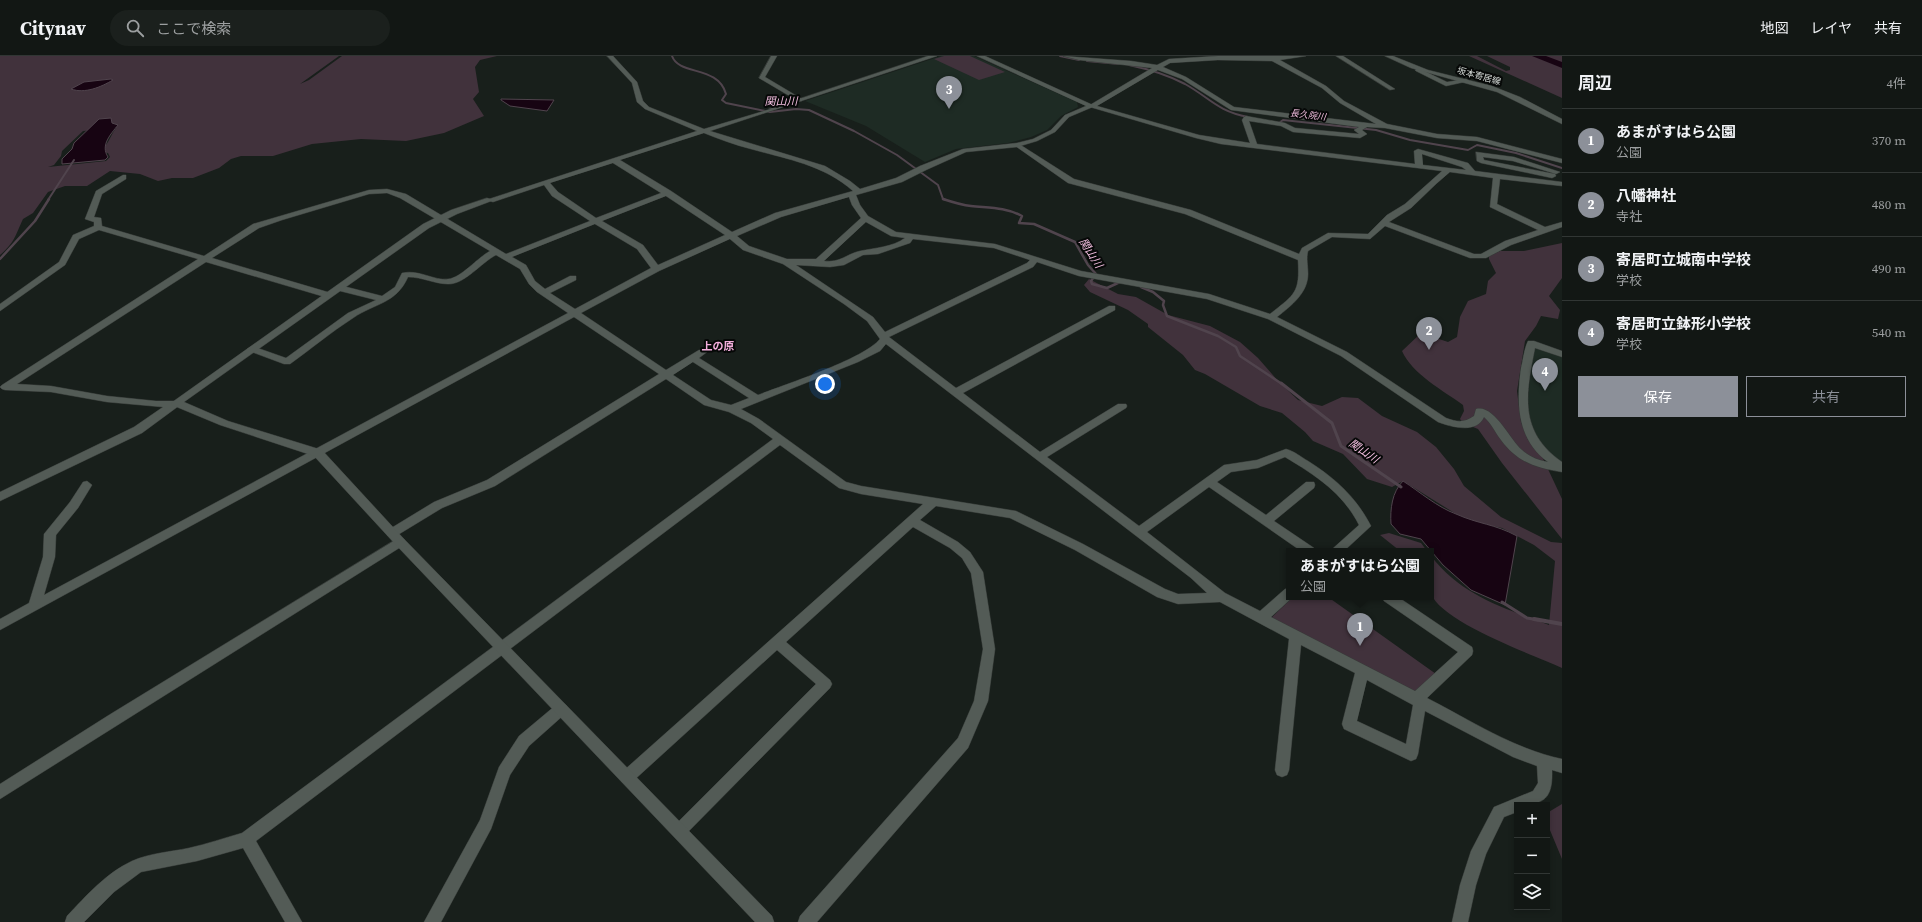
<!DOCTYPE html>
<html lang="ja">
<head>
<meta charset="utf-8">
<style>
  body { margin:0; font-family:"Source Serif 4","Noto Sans JP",serif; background:#1b201d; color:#f1f3f6 }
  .controls { position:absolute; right:12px; bottom:12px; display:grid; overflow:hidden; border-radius:0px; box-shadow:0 2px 6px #0003 }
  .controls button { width:36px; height:36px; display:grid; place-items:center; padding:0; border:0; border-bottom:1px solid #313634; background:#121714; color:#f1f3f6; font:20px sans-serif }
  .you { position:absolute; left:825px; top:328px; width:14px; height:14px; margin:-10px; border:3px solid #fff; border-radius:50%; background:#1a73e8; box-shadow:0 0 0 6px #1a73e833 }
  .badge { display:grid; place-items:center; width:26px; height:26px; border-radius:50%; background:#8c9099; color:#fff; font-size:13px; font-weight:700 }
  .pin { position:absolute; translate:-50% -33px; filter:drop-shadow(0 1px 2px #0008) }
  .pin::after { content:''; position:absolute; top:21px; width:14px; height:12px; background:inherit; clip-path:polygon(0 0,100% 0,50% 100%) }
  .popup { position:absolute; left:1286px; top:492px; width:148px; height:52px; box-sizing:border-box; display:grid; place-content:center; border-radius:0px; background:#121714; filter:drop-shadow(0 1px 3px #0005); font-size:13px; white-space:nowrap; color:#9c9fa0 }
  .popup b { font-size:15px; color:#f1f3f6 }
  .popup::after { content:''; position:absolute; left:50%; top:100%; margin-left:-8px; border:8px solid transparent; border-top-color:#121714 }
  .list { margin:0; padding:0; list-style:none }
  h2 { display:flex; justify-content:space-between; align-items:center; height:52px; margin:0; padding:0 16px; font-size:17px }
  h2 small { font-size:13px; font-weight:400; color:#9c9fa0 }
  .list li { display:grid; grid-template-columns:26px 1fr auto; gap:12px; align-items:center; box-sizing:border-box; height:64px; padding:0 16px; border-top:1px solid #313634 }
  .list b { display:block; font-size:15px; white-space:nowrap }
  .list p { margin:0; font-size:13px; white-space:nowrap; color:#9c9fa0 }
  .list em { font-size:13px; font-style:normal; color:#9c9fa0 }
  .actions { display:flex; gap:8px; padding:12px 16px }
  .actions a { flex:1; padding:9px 0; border:1px solid #8c9099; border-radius:0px; text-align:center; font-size:14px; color:#8c9099 }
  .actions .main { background:#8c9099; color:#fff }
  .icon { flex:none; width:22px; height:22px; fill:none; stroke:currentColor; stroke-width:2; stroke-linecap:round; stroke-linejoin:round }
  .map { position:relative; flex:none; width:1562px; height:866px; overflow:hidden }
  header { display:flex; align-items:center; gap:24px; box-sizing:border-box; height:56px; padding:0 20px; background:#121714; border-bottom:1px solid #313634 }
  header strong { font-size:19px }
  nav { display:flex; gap:22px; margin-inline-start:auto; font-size:14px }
  .search { width:280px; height:36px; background:#1b201d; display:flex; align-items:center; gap:10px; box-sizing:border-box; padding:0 14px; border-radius:22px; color:#9c9fa0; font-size:15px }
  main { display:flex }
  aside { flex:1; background:#121714 }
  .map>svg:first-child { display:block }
  .built { fill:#1e2b24 }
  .green { fill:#41323c; fill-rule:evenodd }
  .water { fill:#170412; stroke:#50444d }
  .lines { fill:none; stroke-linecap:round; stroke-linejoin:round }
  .stream-far3 { stroke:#50444d; stroke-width:2 }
  .stream-far2 { stroke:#50444d; stroke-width:2.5 }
  .stream-far1 { stroke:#50444d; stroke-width:3 }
  .stream { stroke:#50444d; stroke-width:4 }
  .river { fill:#170412; fill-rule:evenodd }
  .minor-casing { stroke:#363b38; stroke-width:1 }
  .tertiary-casing { stroke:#363b38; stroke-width:1 }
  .secondary-casing { stroke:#363b38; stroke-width:1 }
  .minor { fill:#535b56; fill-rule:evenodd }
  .tertiary { fill:#535b56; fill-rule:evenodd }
  .secondary { fill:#535b56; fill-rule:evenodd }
  .labels { text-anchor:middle; stroke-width:4; stroke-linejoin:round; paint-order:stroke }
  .far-street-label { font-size:9px; fill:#d5dad7; stroke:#060807 }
  .far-water-label { font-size:9px; font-style:italic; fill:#f4bfe1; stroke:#060807 }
  .water-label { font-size:11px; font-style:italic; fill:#f4bfe1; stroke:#060807 }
  .neighbourhood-label { font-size:11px; font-weight:bold; fill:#f2addb; stroke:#060807 }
</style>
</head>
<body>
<header>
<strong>Citynav</strong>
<div class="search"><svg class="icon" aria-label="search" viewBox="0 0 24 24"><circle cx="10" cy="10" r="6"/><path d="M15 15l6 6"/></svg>ここで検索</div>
<nav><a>地図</a><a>レイヤ</a><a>共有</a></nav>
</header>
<main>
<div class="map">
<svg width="1562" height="866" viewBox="0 0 1562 866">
  <rect width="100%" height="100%" fill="#181f1b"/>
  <path class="built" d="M941 0H974L1077 46 1078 51 1061 60 1047 74 1031 81 1008 87 956 93 925 106 866 70 805 45Z
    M1537 291 1562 299V407L1535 384 1527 352 1533 292Z"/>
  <path class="green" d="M0 0H339L300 28 309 24 342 0H497L480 4 475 11 479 36 473 43 484 60 444 77 406 85 361 83 312 88 273 100H241L231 103 219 112 193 122H172L158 125 140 118 110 115 87 130H65L48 136 33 157 23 163C15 180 15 186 0 199ZM116 72C110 80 109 88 101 94V96L108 97 110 101 106 105 48 111 54 109 61 100 62 95 83 75Z
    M944 0H970L1005 16 979 24 934 3Z
    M1469 0H1477L1506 15 1510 14V11L1487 0H1562V42Z
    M1562 187V222L1549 240 1560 254 1558 263 1541 260 1536 270 1525 285 1517 335 1521 366 1528 384 1540 396 1562 443V483L1502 407 1478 373 1463 367 1460 363 1464 355 1463 349C1444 335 1412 318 1402 295L1421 277 1448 286 1457 281 1460 261 1468 245 1486 238 1488 225 1496 217 1489 203V200L1500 195H1524Z
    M1089 223 1118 238 1136 241 1168 259 1210 270 1240 286 1258 302 1279 326 1298 344 1322 350 1342 341 1358 342 1382 360 1417 376 1436 391 1454 413 1464 430 1501 461 1551 486 1562 487V612C1534 599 1440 566 1431 537 1428 528 1431 509 1431 500 1462 540 1504 552 1549 569L1555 505 1534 489 1502 472 1474 466 1456 458 1403 425 1392 431 1367 423 1343 398 1313 385 1305 376 1282 357 1260 350 1205 318 1195 314 1183 299 1148 271V268L1128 254 1090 236 1084 229Z
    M1389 477 1421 487 1427 495H1400L1380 479Z
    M1293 541H1328L1436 618 1412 637 1270 563Z
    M1562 748V803L1547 767V757Z"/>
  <path class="water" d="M111 23 113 24C101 31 85 38 71 33L84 26Z
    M501 43 554 44 547 55 510 50 501 44Z
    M111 62 112 67 118 69C111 78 100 89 108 101L105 104 62 108V103L72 93 74 87 99 63Z
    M1403 425C1420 436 1437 451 1456 458 1478 468 1495 468 1517 480L1505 549 1471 534 1443 509 1421 483 1400 478 1391 468C1390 453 1392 436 1403 425Z"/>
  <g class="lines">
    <path class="stream-far3" d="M672 0C679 20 718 9 726 38L722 44 726 47 770 56 796 53 809 54 854 75 897 99 938 129 943 143 946 144
      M1060 0 1079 4
      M1087 5 1119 8
      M1129 9C1148 13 1168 19 1185 28 1210 42 1217 55 1248 61
      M1279 67 1283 64 1376 74 1410 84 1468 94 1477 89 1516 97 1562 112
      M48 144 74 104"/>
    <path class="stream-far2" d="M943 143C952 146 961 149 971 150 989 152 1005 151 1022 160L1019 167 1034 168 1075 186 1088 209 1096 218 1091 225 1092 228 1107 232 1120 226
      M0 203 35 165 49 143
      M1141 231 1153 236 1164 245 1163 249 1167 260 1218 280 1236 291 1240 300 1282 328"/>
    <path class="stream-far1" d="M1281 327 1332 367 1341 390 1401 431
      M1502 546 1527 562 1539 564"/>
    <path class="stream" d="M1534 563 1562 568"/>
    <path class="river" d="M1532 0H1546L1562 6V12Z"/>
    <defs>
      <path id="minor" d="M607 0H613L637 26 643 45 649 51 704 73 774 52V54L710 75 825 110 850 125 860 133 896 122 920 110H926V114L902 126 856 139 860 149 868 160 896 176 995 188 1081 215 1209 238 1270 258C1295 238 1300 237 1298 204L1185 158 1068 127 1014 89 1019 88 1074 123 1191 154 1299 198 1302 192 1328 177 1368 178 1387 159 1405 148 1442 115 1221 88 1196 82 1090 51V49L1152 12 1079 4 1063 0 1131 5 1157 9 1169 3 1218 0H1306L1280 4 1326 30 1344 45 1387 68 1437 78 1477 81 1562 103V107L1477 85 1437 82 1385 72 1367 71 1362 74 1367 78 1360 82 1293 76 1281 70 1249 65 1257 88 1415 108 1414 95 1418 93 1468 107 1475 115 1562 126V130L1500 123 1497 148 1545 171 1562 166V171L1511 189 1486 202H1470L1385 170 1370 183 1332 181 1308 195C1306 203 1308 209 1308 218 1308 237 1291 250 1277 261L1347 296 1446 362C1457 366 1464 367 1474 360L1476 353C1494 348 1510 384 1522 394 1530 401 1538 404 1548 406 1517 384 1516 347 1521 312 1523 304 1524 293 1528 285H1534L1562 295V301L1535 292C1526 338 1518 375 1562 406V416C1536 412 1517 406 1501 384 1495 376 1491 367 1484 361 1477 378 1451 371 1438 366L1341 300 1268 263 1207 243 1079 220 1037 206 1033 211 889 281 956 332 1109 250H1115V254L963 337 1040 396 1118 348H1126L1127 350 1126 352 1047 401 1139 470 1224 409 1257 404 1286 393C1294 395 1301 401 1308 405 1335 422 1356 441 1371 470L1344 495H1330L1359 469C1343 437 1315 419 1285 401L1258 412 1231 416 1217 426 1266 459 1306 426H1314L1315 429 1314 432 1274 465 1314 492 1316 495H1301L1209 431 1147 476 1225 537 1260 555 1285 533 1289 532V541H1293L1271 561 1415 635 1458 596 1384 545 1382 541H1398L1472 591 1473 595 1472 599 1427 642C1470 664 1514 693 1562 703V717L1552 714C1553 743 1544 749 1517 749V756L1504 761 1486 798 1476 829 1468 866H1452L1460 829 1471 795 1494 751 1533 735 1538 727 1537 710 1513 701 1425 655 1418 698 1416 703 1411 705 1344 673 1342 668 1355 617 1301 589 1289 714 1287 719 1282 721 1277 719 1275 714 1289 583 1220 546 1178 548 1157 541 1075 494 1010 462 936 450 920 464 958 486 970 496 983 516 995 593 988 645 968 692 817 866H798L800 860 958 682 974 645 983 593 971 517 962 502 950 492 913 471 786 586 830 624 832 628 830 632 684 780 679 782 674 780 672 775 674 770 816 628 777 594 632 726 627 728 622 726 620 721 622 716 923 448 861 438 839 432 780 389 256 785 302 866H285L243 792 197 805 141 816 114 836 84 866H65L67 860C86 840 106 817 132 805 150 797 170 796 189 792 207 788 224 782 242 777L773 383 751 367 729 356 704 349 666 323 495 430 442 452 396 480H388L386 477 388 474 434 446 487 424 659 318 574 261 0 574V563L29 547 43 501 44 478 70 446 83 426 87 425 92 429 78 452 56 479 55 501 44 539 568 257 537 236 529 228 520 213 496 199C482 206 464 229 448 228 435 228 422 221 408 221 396 248 375 247 353 262 331 276 311 293 290 308H284L249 295 247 293 252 290 286 302 348 257 376 244 336 234V230L339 229 382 240 395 231 402 217C419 213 434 225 448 223 461 222 477 202 490 195L400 142 387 137 369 138 282 164 259 172 212 202 331 237V241H325L206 206 17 328 51 330 107 340 156 345H180L181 347 180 349 142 377 0 445V436L134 371 163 351 107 346 51 336 5 334 2 333 0 331 2 329 198 203 99 174 79 183 65 209 0 255V248L59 206 73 179 94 170V166L85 163 96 135 123 119H126V123L102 138 94 161 101 162 102 170 204 200 253 168 369 134 387 133 406 138 506 198 590 165 552 140 544 129 493 146 486 144 697 75 645 53 637 46 632 27ZM1218 4 1272 5 1322 32 1340 47 1376 68 1234 51 1186 21 1163 11 1170 7ZM1158 14 1182 23 1231 54 1359 71 1354 74 1359 78 1295 72 1285 67 1246 60 1244 61 1242 64 1250 87 1199 79 1097 50ZM704 77C719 83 735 89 751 93 787 103 824 109 853 135L775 157 732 176 671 135 620 104ZM1422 98 1462 111 1466 114 1423 109ZM613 107 661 137 596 162 558 136 550 127ZM1450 116 1493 122 1490 151 1538 174 1505 185 1481 198H1474L1389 166 1411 152 1436 128ZM666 140 722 177 725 179 658 209 643 189 602 165ZM849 141 852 149 861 162 816 203H787L749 190 737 180 781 161ZM866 166 891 180 905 182C893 191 874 192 860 195 846 198 841 207 824 205ZM595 168 637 193 651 212 575 253 550 237 576 224V220H570L545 233 535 225 526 209 512 201ZM730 183 743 194 783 208 844 248 867 265 880 283C864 303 786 328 758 339L699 302 707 296 705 294H699L666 314 581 257 659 215ZM913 183 994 192 1030 204 1027 207 885 276 873 261 796 209 830 211 844 209 863 199 878 198 910 187ZM886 288 1191 522 1207 537 1178 538 1165 533 1083 488 1016 455 861 430 846 426 759 363 741 353 858 306 880 295ZM693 306 749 342 731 349 711 344 673 319ZM1367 624 1413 649 1406 688 1357 665Z
        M771 0H777L765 21 802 43V45H798L759 22Z
        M1336 0H1343L1395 33 1390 34Z
        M1418 12 1447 26 1466 23 1469 25 1446 30 1416 15 1415 14Z
        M1476 96 1514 101 1560 116 1556 118 1513 105 1483 101 1484 104 1555 118 1556 120 1552 122 1481 107 1477 105Z
        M400 481 404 483 406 486 404 489 0 743V728L109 659Z
        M561 647 566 649 568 653 566 657 529 690 510 719 491 773 441 866H424L480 764 499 711 519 680 556 649Z"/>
      <path id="tertiary" d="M928 0H937L774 54 769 53Z
        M977 0H985L1095 50 1069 61 1055 76 1037 85 1017 91 966 96 926 114H920V110L963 93 1017 87 1033 83 1051 74 1065 59 1086 50Z
        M487 142 494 144 457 158 429 172 184 346 228 365 322 394 404 483 772 860 774 866H755L396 489 314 400 220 369 172 349 171 347 423 168 451 154Z"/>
      <path id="secondary" d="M1385 0H1393L1428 14 1492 30 1520 41 1562 63V68L1497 36 1411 12Z"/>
    </defs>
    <use href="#minor" class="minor-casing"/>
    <use href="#tertiary" class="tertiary-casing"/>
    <use href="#secondary" class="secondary-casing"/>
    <use href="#minor" class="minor"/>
    <use href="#tertiary" class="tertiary"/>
    <use href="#secondary" class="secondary"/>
  </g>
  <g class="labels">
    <g class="far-street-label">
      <text transform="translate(1479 20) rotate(15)" y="3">坂本寄居線</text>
    </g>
    <g class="far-water-label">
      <text transform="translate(1308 59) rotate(7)" y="3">長久院川</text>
    </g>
    <g class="water-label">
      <text x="781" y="49">関山川</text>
      <text transform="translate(1091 197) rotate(57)" y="4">関山川</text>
      <text transform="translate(1364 395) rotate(34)" y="4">関山川</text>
    </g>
    <g class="neighbourhood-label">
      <text x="718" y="294">上の原</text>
    </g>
  </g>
</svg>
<div class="controls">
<button>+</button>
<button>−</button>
<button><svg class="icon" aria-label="layers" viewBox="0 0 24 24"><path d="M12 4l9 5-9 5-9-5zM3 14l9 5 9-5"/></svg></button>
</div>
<div class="you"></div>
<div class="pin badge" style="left:1360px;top:590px">1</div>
<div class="popup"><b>あまがすはら公園</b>公園</div>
<div class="pin badge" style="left:1429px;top:294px">2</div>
<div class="pin badge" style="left:949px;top:53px">3</div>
<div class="pin badge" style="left:1545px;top:335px">4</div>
</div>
<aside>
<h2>周辺<small>4件</small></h2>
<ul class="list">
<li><span class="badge">1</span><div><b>あまがすはら公園</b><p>公園</p></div><em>370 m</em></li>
<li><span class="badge">2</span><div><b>八幡神社</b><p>寺社</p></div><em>480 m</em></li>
<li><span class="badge">3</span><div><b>寄居町立城南中学校</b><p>学校</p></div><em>490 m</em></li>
<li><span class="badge">4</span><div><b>寄居町立鉢形小学校</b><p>学校</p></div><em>540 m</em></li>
</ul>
<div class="actions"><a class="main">保存</a><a>共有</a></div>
</aside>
</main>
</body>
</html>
